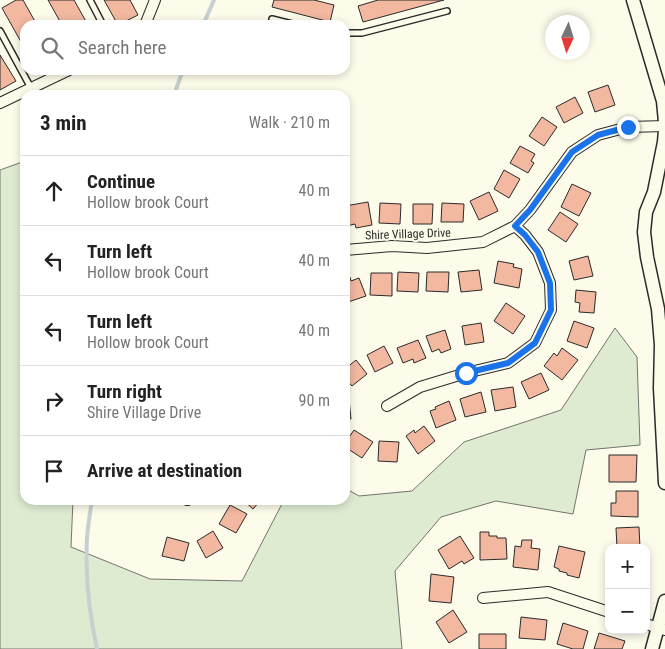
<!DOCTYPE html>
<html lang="en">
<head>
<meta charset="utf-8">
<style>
  body { margin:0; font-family:"Roboto Condensed",sans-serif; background:#f2f2f2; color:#222 }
  .controls { position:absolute; right:15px; bottom:15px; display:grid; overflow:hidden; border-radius:10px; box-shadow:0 2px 8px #0003 }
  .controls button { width:45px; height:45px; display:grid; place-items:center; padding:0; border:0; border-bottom:1px solid #e0e0e0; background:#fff; color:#222; font:25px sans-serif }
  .compass { position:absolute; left:545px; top:15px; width:45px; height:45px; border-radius:50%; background:#fff; box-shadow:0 2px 8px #0003; rotate:184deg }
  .stop { position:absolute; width:15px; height:15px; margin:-11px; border:4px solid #1a73e8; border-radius:50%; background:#fff }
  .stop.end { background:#1a73e8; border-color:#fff; box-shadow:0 1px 5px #0008 }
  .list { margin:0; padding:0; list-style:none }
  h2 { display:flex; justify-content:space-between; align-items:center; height:65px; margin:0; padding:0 20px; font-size:21px }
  h2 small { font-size:16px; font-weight:400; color:#767676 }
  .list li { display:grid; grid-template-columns:32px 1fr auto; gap:15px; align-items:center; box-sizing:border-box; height:70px; padding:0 20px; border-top:1px solid #e0e0e0 }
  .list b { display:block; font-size:19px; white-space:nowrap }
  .list p { margin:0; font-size:16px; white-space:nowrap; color:#767676 }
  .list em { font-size:16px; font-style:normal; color:#767676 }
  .icon { flex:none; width:28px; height:28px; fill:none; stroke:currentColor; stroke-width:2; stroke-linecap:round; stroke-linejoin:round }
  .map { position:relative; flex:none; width:665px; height:649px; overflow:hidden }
  .search { position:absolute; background:#fff; box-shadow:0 2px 8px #0003; left:20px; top:20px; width:330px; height:55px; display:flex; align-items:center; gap:12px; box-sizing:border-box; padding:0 18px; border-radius:15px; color:#767676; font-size:19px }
  .panel { position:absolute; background:#fff; box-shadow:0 2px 8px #0003; left:20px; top:90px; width:330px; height:415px; border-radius:15px }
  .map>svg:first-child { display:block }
  .green { fill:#deebd1; stroke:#74746e }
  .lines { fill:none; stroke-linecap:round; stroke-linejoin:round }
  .stream { stroke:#c7d0d0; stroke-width:4 }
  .building { fill:#f2b8a0; stroke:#2b2b2b }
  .service-casing { stroke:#2b2b2b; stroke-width:8 }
  .minor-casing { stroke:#2b2b2b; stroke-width:12 }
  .tertiary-casing { stroke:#2b2b2b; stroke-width:15 }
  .service { stroke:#fdfbea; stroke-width:5 }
  .minor { stroke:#fdfbea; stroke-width:10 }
  .tertiary { stroke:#fdfbea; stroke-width:12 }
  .route { stroke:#1a73e8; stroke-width:6 }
  .labels { text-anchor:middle; stroke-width:4; stroke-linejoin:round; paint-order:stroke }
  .street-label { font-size:12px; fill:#2b2b2b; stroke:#fdfbea }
</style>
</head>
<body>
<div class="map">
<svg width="665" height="649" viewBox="0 0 665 649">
  <rect width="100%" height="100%" fill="#fdfbea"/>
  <path class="green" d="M25 161V500H73L71 547 150 579 242 581 284 500H345V488L359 496 412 491 464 442 561 410 615 328 637 357 640 445 586 450 573 514 496 501 441 517 395 571 402 649H0V170Z"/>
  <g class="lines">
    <path class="stream" d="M203 25 214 0
      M174 95 183 70
      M92 500C90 513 88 525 87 538 85 576 89 613 97 649"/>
  </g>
  <path class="building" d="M16 0H23L37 25H25V49L2 8Z
    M48 0H74L88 25H62Z
    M104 0H130L138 15 118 25Z
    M274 0H314L334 5 330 22 272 7Z
    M378 0H444L363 22 358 6Z
    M0 55 16 81 0 90Z
    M608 85 615 105 595 112 588 92Z
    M575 97 583 113 564 123 556 107Z
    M542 117 557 127 544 146 529 136Z
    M520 146 535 154 531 161 534 163 528 173 510 163Z
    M504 170 520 179 509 198 494 189Z
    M572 184 591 193 579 216 561 207Z
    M489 192 498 211 479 220 470 201Z
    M368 202 372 225 356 228 355 224 346 226 345 206Z
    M380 203 401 204 400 224 379 223Z
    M442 203 464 204 463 222H441Z
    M413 204H433L432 224H413Z
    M560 212 578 224 566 242 548 230Z
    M588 256 593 276 574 280 569 261Z
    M498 261 514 264 513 267 522 269 519 288 494 283Z
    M479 270 482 290 461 292 458 272Z
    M398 272 419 273 418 292 397 291Z
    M427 272H449L448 292 426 291Z
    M371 273H392V296L370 295Z
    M350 277 351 281 359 278 366 296 345 303V279Z
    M576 290 596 292 594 313 579 312 580 303 575 302Z
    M506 303 525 316 513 334 494 321Z
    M574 321 594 328 587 348 567 341Z
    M481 323 484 342 465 345 462 326Z
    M445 330 451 349 441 353 439 349 432 352 426 336Z
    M418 340 426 358 414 363 413 359 403 363 397 348Z
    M384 346 393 363 375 372 367 355Z
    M562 348 578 360 562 380 544 366 554 353 557 356Z
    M356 360 367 374 352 386 345 378V369Z
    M541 373 549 390 529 399 521 382Z
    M513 387 516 407 495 411 491 390Z
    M481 392 486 412 465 417 460 399Z
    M345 399H349L351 419H345Z
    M449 401 456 420 436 428 430 411 436 409 435 407Z
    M424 426 435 441 418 454 406 436 414 430 415 433Z
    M354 430 373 442 362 458 345 447V443Z
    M379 441 399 442 397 462 378 461Z
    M609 455H637L636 482H609Z
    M616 491H638V517L611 516V503H616Z
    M243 500H261L253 509Z
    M230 505 247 514 236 533 219 524Z
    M639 527 640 548H617L616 528Z
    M213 531 223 548 206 558 197 541Z
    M480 532H489V536H497V538H506L507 559 480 560Z
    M460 536 474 558 464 564 462 561 449 569 438 550Z
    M167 537 189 543 184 561 162 556Z
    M522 540H532L531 548 540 549 538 570 513 567 515 546 521 547Z
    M559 546 585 552 579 578 567 575V573L559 571V569L554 567Z
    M431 574 454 577 451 603 429 601Z
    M453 610 467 632 449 643 436 622Z
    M521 617 547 620 545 640 519 638Z
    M563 623 588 631 583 649H573L557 644Z
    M599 633 625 641 622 649H594Z
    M479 634H506V649H479Z"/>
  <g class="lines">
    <defs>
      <path id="service" d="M90 0 103 25
        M272 19 296 25
        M0 31 31 88
        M345 33H362L447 11"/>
      <path id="minor" d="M145 25 155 0
        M0 103 69 70
        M345 250 392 246 427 248 483 242 515 226 530 210 572 152 598 135 628 127 665 126
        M387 406 420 387 466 373 508 363 535 343 551 310 550 283 538 252 525 235 515 226
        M187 500H188
        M483 598 548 592 609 612
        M646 624 665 630"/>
      <path id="tertiary" d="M633 0 663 101 665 122
        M665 130 664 142 654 192 646 212 644 232 647 257 658 309 661 345 660 388 665 483
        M652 649 665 601"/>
    </defs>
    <use href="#service" class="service-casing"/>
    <use href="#minor" class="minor-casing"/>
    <use href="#tertiary" class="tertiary-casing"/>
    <use href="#service" class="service"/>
    <use href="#minor" class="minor"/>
    <use href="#tertiary" class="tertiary"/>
  </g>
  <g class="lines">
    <path class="route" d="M466 373 508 363 535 343 551 310 550 283 538 252 525 235 515 226 530 210 572 152 598 135 628 127"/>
  </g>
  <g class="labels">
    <g class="street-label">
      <text transform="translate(408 234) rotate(-2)" y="4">Shire Village Drive</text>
    </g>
  </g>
</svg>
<div class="controls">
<button>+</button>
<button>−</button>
</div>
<svg class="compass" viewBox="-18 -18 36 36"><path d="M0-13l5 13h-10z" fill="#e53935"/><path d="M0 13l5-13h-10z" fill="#767676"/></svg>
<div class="stop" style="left:466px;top:373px"></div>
<div class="stop end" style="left:628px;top:127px"></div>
<div class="search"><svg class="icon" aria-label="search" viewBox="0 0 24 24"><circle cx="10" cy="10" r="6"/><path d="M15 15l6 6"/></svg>Search here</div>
<section class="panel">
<h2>3 min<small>Walk · 210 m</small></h2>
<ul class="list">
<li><svg class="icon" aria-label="ahead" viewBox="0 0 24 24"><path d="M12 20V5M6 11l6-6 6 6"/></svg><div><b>Continue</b><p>Hollow brook Court</p></div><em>40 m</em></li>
<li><svg class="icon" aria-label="left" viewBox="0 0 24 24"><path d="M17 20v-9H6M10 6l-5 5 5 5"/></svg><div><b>Turn left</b><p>Hollow brook Court</p></div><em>40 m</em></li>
<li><svg class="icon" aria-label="left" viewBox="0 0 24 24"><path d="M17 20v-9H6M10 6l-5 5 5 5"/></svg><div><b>Turn left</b><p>Hollow brook Court</p></div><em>40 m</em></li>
<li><svg class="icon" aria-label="right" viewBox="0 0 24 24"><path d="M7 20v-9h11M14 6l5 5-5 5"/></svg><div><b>Turn right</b><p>Shire Village Drive</p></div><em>90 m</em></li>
<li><svg class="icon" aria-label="arrive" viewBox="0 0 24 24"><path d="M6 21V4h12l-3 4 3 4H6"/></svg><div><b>Arrive at destination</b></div></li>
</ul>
</section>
</div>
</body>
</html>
